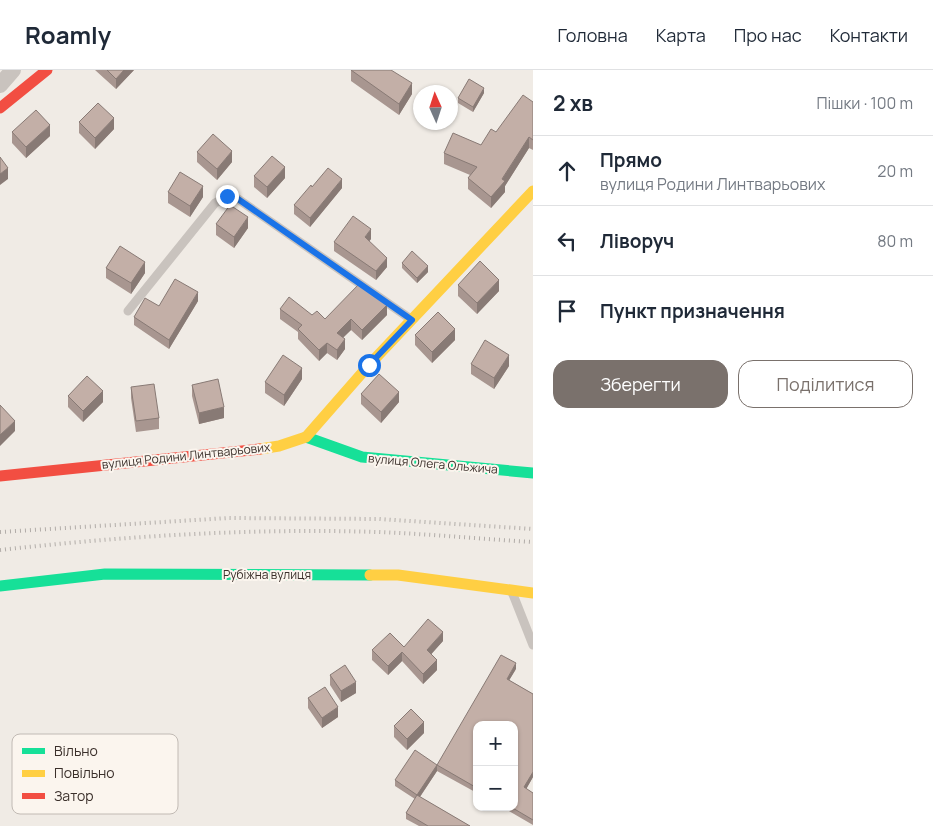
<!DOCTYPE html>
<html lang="uk">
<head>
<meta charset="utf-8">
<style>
  body { margin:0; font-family:Manrope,sans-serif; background:#f2f2f3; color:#1f2937 }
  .controls { position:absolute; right:15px; bottom:15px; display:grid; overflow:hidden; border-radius:10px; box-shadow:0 1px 4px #0004 }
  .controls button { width:45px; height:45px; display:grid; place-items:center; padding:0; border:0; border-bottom:1px solid #e0e1e3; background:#fff; color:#1f2937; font:25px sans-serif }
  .compass { position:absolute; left:413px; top:15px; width:45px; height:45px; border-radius:50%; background:#fff; box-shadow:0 1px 4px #0004; rotate:357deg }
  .stop { position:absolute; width:15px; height:15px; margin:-11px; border:4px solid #1a73e8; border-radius:50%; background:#fff }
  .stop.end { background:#1a73e8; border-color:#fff; box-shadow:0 1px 5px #0008 }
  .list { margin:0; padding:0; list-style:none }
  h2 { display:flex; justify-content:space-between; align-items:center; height:65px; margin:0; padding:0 20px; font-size:21px }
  h2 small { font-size:16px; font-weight:400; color:#747a83 }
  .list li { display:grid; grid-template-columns:32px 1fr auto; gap:15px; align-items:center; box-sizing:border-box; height:70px; padding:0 20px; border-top:1px solid #e0e1e3 }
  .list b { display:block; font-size:19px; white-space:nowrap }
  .list p { margin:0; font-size:16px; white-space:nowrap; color:#747a83 }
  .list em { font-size:16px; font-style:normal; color:#747a83 }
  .actions { display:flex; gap:10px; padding:15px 20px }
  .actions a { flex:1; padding:11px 0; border:1px solid #7a716c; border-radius:15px; text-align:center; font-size:18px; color:#7a716c }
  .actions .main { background:#7a716c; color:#fff }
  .icon { flex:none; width:28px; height:28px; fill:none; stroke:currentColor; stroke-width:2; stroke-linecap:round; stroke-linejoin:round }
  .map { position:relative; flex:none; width:533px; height:756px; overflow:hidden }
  header { display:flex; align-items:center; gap:30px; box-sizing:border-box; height:70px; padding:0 25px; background:#fff; border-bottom:1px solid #e0e1e3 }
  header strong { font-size:24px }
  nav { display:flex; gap:28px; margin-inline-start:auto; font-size:18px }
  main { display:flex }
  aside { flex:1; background:#fff }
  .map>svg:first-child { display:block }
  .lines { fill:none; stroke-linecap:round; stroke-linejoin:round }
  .lane { stroke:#c9c3be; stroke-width:9 }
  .street { stroke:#c9c3be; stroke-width:16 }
  .fast { stroke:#16e098; stroke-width:11 }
  .slow { stroke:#ffcf43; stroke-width:11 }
  .jam { stroke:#f24e42; stroke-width:11 }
  .rail { stroke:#b1aca8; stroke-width:4; stroke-dasharray:1 4; stroke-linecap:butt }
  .wall { fill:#a89690 }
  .shaded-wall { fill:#887a75 }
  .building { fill:#c3afa7; stroke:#887a75 }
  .route { stroke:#1a73e8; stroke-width:6 }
  .labels { text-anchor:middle; stroke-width:4; stroke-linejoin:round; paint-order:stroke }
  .street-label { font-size:12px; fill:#3b302b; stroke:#fbf5ee }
  .key { fill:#fbf5ee; stroke:#c1bab4; stroke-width:1 }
  .key-label { font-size:14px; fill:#3b302b }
</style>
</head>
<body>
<header>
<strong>Roamly</strong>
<nav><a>Головна</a><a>Карта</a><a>Про нас</a><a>Контакти</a></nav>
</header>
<main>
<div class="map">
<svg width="533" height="756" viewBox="0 0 533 756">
  <rect width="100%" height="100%" fill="#f0ebe5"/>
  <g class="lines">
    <path class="lane" d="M128 241 215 133 227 127 238 129 412 250
      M512 522 533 575"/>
    <path class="street" d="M0 15 13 0"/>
    <path class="fast" d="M306 367 362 387 533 403
      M0 516 105 504 370 505"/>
    <path class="slow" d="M260 379 279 376 306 367 369 295 533 121
      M370 505H398L533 523"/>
    <path class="jam" d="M0 38 47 0
      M0 406 260 379"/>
    <path class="rail" d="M0 462 228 448 379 449 533 459
      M0 480C125 466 252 458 378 462 430 464 481 469 533 472"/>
  </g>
  <path class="wall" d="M95 0H134L116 19Z
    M351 0 412 24 399 45 351 11Z
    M484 23 473 42 458 33V28Z
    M533 32V80L529 78 505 116V122L491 138 468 119V108L470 105 444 94V83L481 75Z
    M79 52 114 59 95 79 79 63Z
    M12 62 50 66 26 88 12 73Z
    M197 82 232 92 217 110 197 92Z
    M254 106 285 108 267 128 254 117Z
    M312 117 342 118 310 157 294 144V135Z
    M168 122 203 127 190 147 168 133Z
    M216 154 248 158 234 178 216 165Z
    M371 169 369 171 387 197 376 210 334 181V172Z
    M402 193 428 202 417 213 402 198Z
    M106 198 145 203 131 224 106 208Z
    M458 215 499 221 477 244 458 226Z
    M198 231 169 279 134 255V247Z
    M280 239 312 245 325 249 387 245 362 270 351 260 343 268 345 279 337 290 327 283 319 291 298 269V262L280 249Z
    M415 265 455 270 432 293 415 275Z
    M471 294 509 296 494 319 471 304Z
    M302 309 284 336 265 323V312Z
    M192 315 224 348 199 354 192 326Z
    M131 317 159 348V359L136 362 131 328Z
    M361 324 399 332 381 353 361 334Z
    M68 326 103 332 83 352 68 337Z
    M443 571 431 584 437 600 423 614 402 591 388 605 372 590V580L404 577Z
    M516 599 509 610 533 624V707L526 719 533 723V755L502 737H514L477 655V723L437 701 420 727 470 756H419L406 749V743L415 729 395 716V710L437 695Z
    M330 605 356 623 341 632 330 615Z
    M308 628 338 647 322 658 308 638Z
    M394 656 424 663 407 680 394 667Z"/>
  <path class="shaded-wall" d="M124 0H134L116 19V9Z
    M412 13V24L399 45V34Z
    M484 18V23L473 42V37Z
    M114 48V59L95 79V68Z
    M50 55V66L26 88V77Z
    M529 67V78L505 116V122L491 138V127Z
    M232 81V92L217 110V99Z
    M285 97V108L267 128V117Z
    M8 98V109L0 115V104Z
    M342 109V118L310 157V148Z
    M203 116V127L190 147V136Z
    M248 147V158L234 178V167Z
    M371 159V169L365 177V167Z
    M387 188V197L376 210V201Z
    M145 192V203L131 224V213Z
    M428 196V202L417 213V208Z
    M499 210V221L477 244V233Z
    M198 222V231L169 279V270Z
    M387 235V245L362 270V260Z
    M351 249V260L337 273V263Z
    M455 259V270L432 293V282Z
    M345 269V279L337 290V280Z
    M327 273V283L319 291V280Z
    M509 285V296L494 319V308Z
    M302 298V309L284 336V325Z
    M103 321V332L83 352V341Z
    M399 322V332L381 353V342Z
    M224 337V348L199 354V343Z
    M15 351V361L0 376V365Z
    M443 562V571L427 589V580Z
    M402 582V591L388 605V596Z
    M437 590V600L423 614V604Z
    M516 593V599L507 614V609Z
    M356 612V623L341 632V621Z
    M338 637V647L322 658V648Z
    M424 652V663L407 680V669Z
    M437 695V701L417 731V725Z
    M533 702V707L524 723V717Z"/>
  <path class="building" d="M107 0H124L116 9Z
    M351 0H391L412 13 399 34Z
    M469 9 484 18 473 37 458 28Z
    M523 25 533 32V70L529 67 502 109 505 111 491 127 468 108 477 97 444 83 453 63 481 75 491 59 496 62Z
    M98 33 114 48 95 68 79 52Z
    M36 40 50 55 26 77 12 62Z
    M213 64 232 81 217 99 197 82Z
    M272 86 285 97 267 117 254 106Z
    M0 87 8 98 0 104Z
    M328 98 342 109 310 148 294 135 311 115 312 117Z
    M180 102 203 116 190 136 168 122Z
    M230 135 248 147 234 167 216 154Z
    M353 146 371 159 365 167 387 188 376 201 334 172Z
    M120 176 145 192 131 213 106 198Z
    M412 181 428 196 417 208 402 193Z
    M480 191 499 210 477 233 458 215Z
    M175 209 198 222 169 270 134 247 145 228 159 236Z
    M361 212 387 235 362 260 351 249 337 263 345 269 337 280 327 273 319 280 298 259 302 255 280 239 289 227 312 245 317 241 325 249Z
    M438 242 455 259 432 282 415 265Z
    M485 270 509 285 494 308 471 294Z
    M283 285 302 298 284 325 265 312Z
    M379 304 399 322 381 342 361 324Z
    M87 306 103 321 83 341 68 326Z
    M218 309 224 337 199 343 192 315Z
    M154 314 159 348 136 351 131 317Z
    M0 335 15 351 0 365Z
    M428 549 443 562 427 580 437 590 423 604 402 582 388 596 372 580 390 563 404 577Z
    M501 585 516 593 507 609 533 624V702L524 717 533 723V750L511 737H514V655H477V718L437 695Z
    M345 595 356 612 341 621 330 605Z
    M325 617 338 637 322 648 308 628Z
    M411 639 424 652 407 669 394 656Z
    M415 680 437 695 417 725 395 710Z
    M417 725 470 756H428L406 743Z"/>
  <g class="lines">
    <path class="route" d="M227 126 238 129 412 250 369 295"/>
  </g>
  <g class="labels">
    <g class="street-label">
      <text transform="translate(186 386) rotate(-6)" y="4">вулиця Родини Линтварьових</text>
      <text transform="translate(433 394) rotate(5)" y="4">вулиця Олега Ольжича</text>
      <text x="267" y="509">Рубіжна вулиця</text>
    </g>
  </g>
  <rect x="12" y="664" width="166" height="80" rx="8" class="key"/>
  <rect x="22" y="678" width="23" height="6" fill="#16e098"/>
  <rect x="22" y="700" width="23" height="7" fill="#ffcf43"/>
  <rect x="22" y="723" width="23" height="6" fill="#f24e42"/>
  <g class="key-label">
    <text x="54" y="686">Вільно</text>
    <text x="54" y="708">Повільно</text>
    <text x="54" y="731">Затор</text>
  </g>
</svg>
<div class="controls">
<button>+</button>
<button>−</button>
</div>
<svg class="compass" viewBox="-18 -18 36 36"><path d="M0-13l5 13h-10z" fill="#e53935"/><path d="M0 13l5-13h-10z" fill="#747a83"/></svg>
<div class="stop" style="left:369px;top:295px"></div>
<div class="stop end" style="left:227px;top:126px"></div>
</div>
<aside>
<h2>2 хв<small>Пішки · 100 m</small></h2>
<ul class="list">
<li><svg class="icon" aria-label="ahead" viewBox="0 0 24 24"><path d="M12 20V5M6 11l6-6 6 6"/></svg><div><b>Прямо</b><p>вулиця Родини Линтварьових</p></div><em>20 m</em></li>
<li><svg class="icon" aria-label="left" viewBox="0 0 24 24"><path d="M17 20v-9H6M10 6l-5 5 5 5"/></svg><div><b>Ліворуч</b></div><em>80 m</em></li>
<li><svg class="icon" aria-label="arrive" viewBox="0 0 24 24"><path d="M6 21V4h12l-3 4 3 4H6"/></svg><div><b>Пункт призначення</b></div></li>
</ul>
<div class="actions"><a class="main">Зберегти</a><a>Поділитися</a></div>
</aside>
</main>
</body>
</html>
